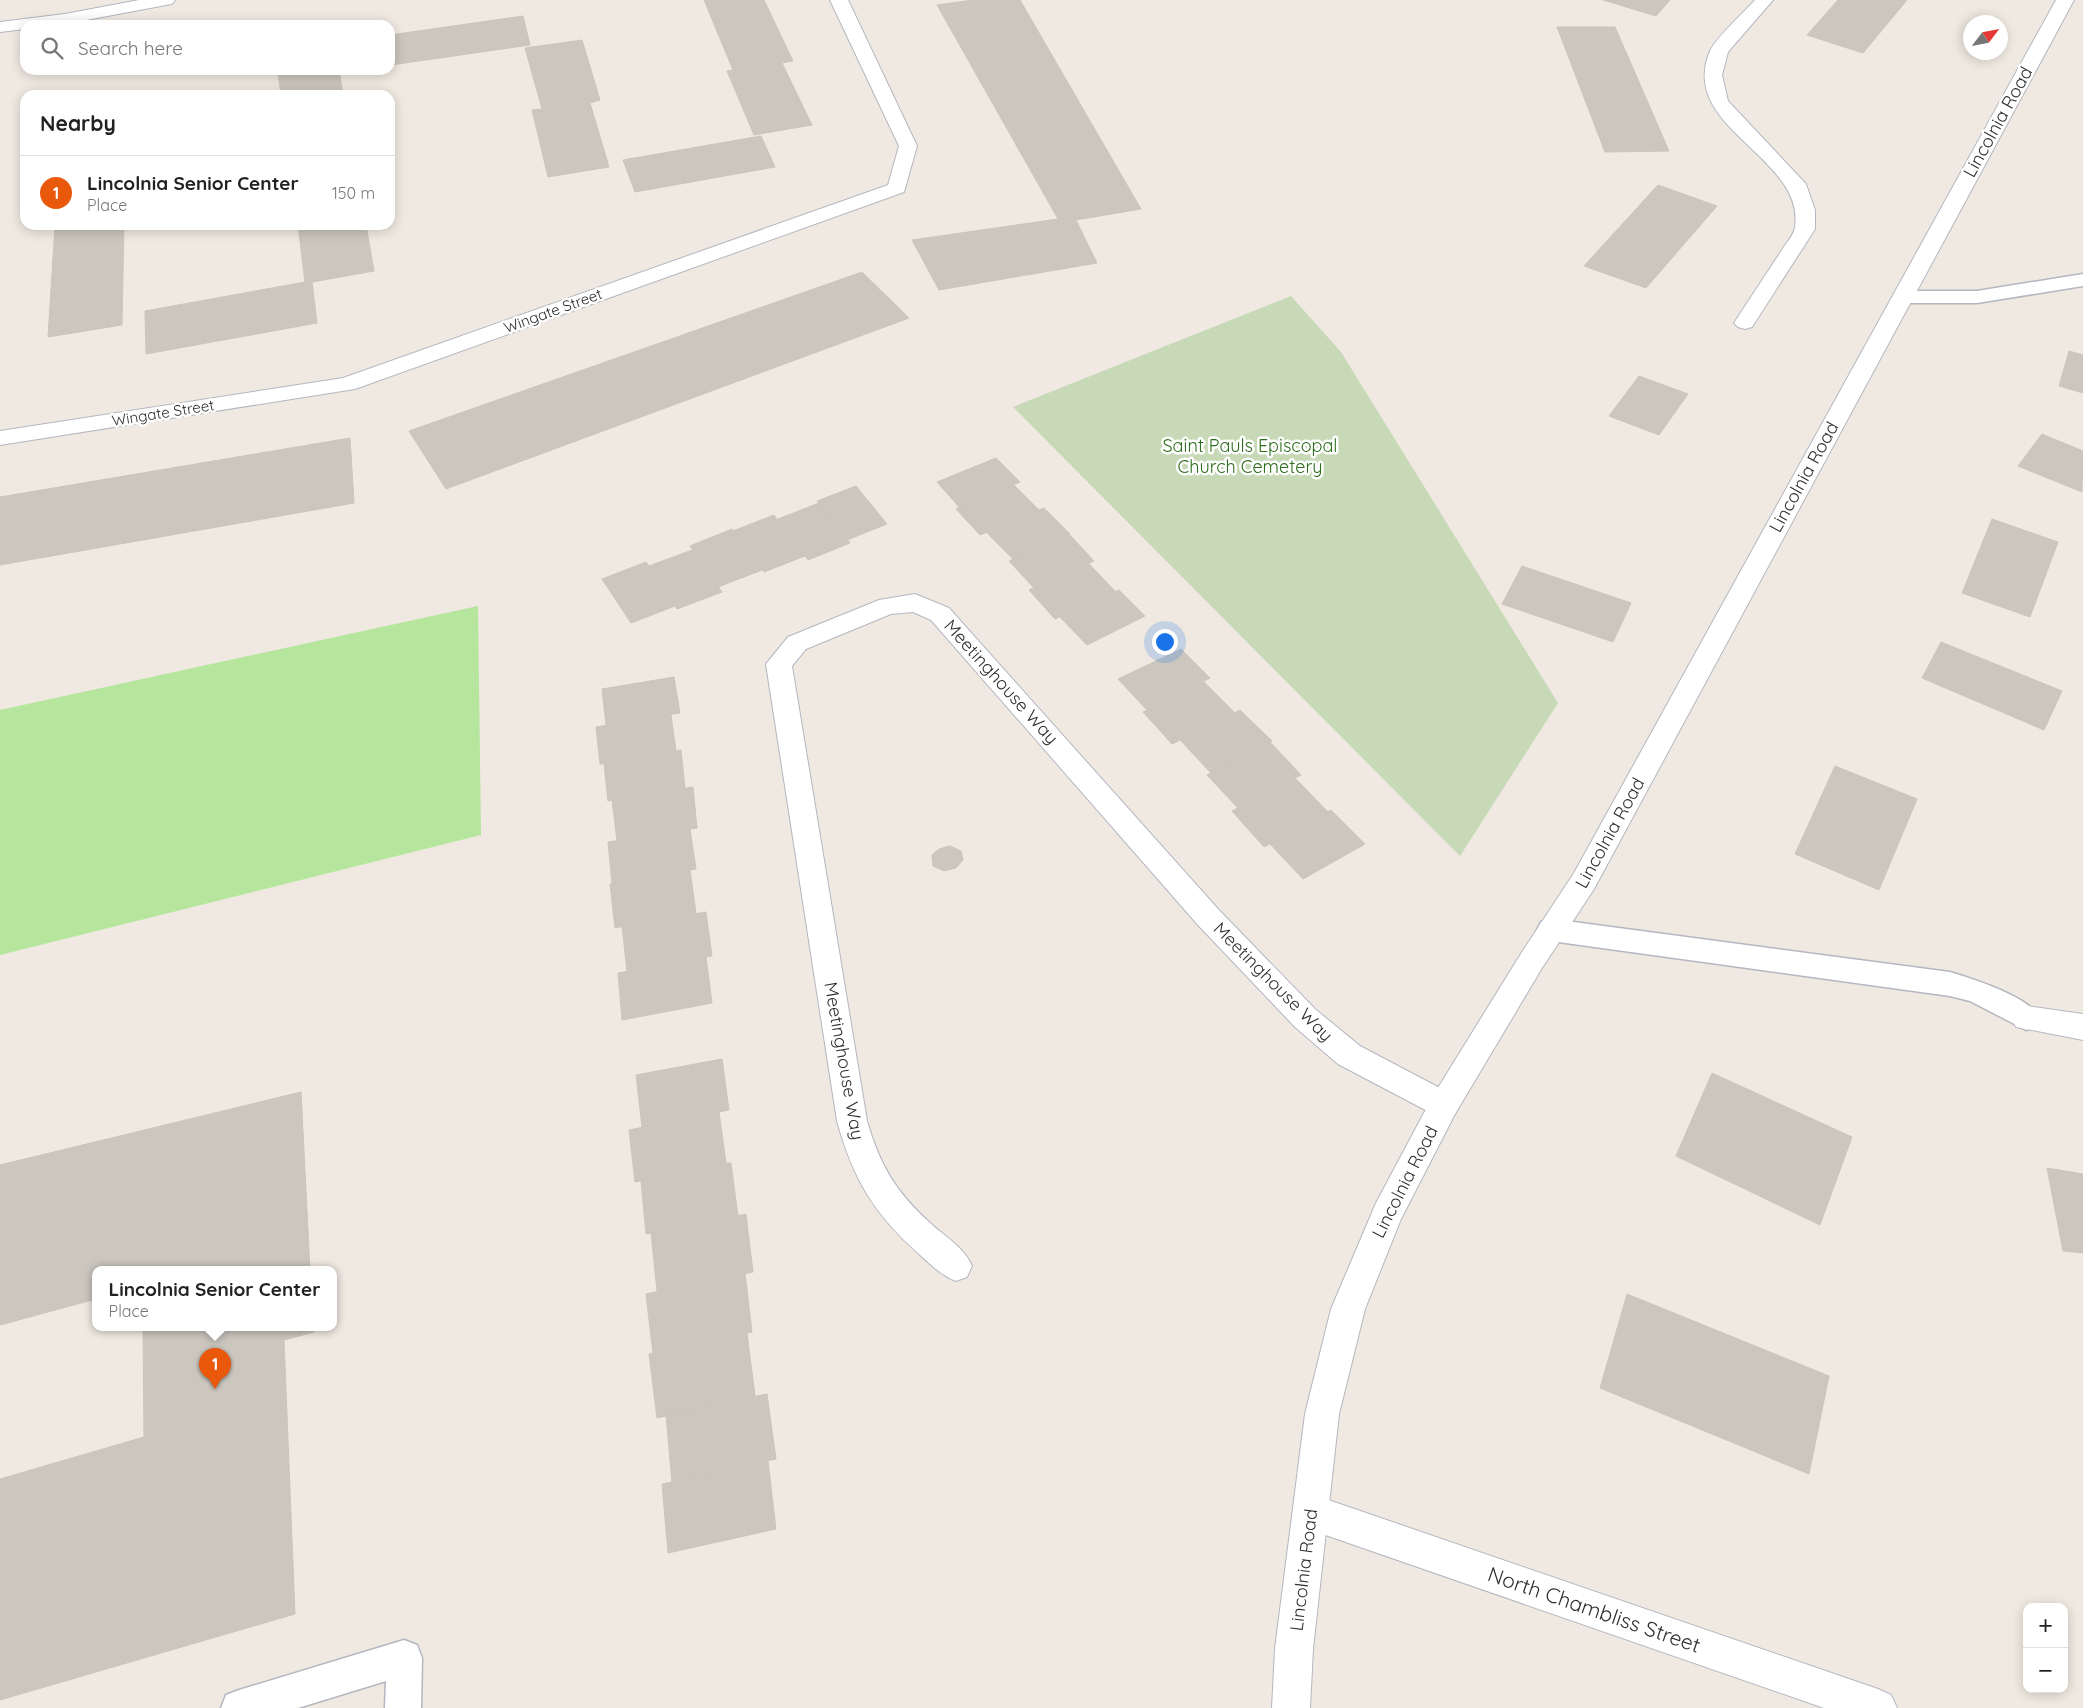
<!DOCTYPE html>
<html lang="en">
<head>
<meta charset="utf-8">
<style>
  body { margin:0; font-family:Quicksand,sans-serif; background:#f6f6f6; color:#222 }
  .controls { position:absolute; right:15px; bottom:15px; display:grid; overflow:hidden; border-radius:10px; box-shadow:0 2px 12px #0003 }
  .controls button { width:45px; height:45px; display:grid; place-items:center; padding:0; border:0; border-bottom:1px solid #e0e0e0; background:#fff; color:#222; font:25px sans-serif }
  .compass { position:absolute; left:1963px; top:15px; width:45px; height:45px; border-radius:50%; background:#fff; box-shadow:0 2px 12px #0003; rotate:58deg }
  .you { position:absolute; left:1164px; top:641px; width:18px; height:18px; margin:-12px; border:4px solid #fff; border-radius:50%; background:#1a73e8; box-shadow:0 0 0 8px #1a73e833 }
  .badge { display:grid; place-items:center; width:32px; height:32px; border-radius:50%; background:#ea580c; color:#fff; font-size:16px; font-weight:700 }
  .pin { position:absolute; translate:-50% -41px; filter:drop-shadow(0 1px 2px #0008) }
  .pin::after { content:''; position:absolute; top:26px; width:18px; height:15px; background:inherit; clip-path:polygon(0 0,100% 0,50% 100%) }
  .popup { position:absolute; left:92px; top:1266px; width:245px; height:65px; box-sizing:border-box; display:grid; place-content:center; border-radius:10px; background:#fff; filter:drop-shadow(0 1px 4px #0005); font-size:16px; white-space:nowrap; color:#767676 }
  .popup b { font-size:19px; color:#222 }
  .popup::after { content:''; position:absolute; left:50%; top:100%; margin-left:-10px; border:10px solid transparent; border-top-color:#fff }
  .list { margin:0; padding:0; list-style:none }
  h2 { display:flex; justify-content:space-between; align-items:center; height:65px; margin:0; padding:0 20px; font-size:21px }
  h2 small { font-size:16px; font-weight:400; color:#767676 }
  .list li { display:grid; grid-template-columns:32px 1fr auto; gap:15px; align-items:center; box-sizing:border-box; height:75px; padding:0 20px; border-top:1px solid #e0e0e0 }
  .list b { display:block; font-size:19px; white-space:nowrap }
  .list p { margin:0; font-size:16px; white-space:nowrap; color:#767676 }
  .list em { font-size:16px; font-style:normal; color:#767676 }
  .icon { flex:none; width:28px; height:28px; fill:none; stroke:currentColor; stroke-width:2; stroke-linecap:round; stroke-linejoin:round }
  .map { position:relative; flex:none; width:2083px; height:1708px; overflow:hidden }
  .search { position:absolute; background:#fff; box-shadow:0 2px 12px #0003; left:20px; top:20px; width:375px; height:55px; display:flex; align-items:center; gap:12px; box-sizing:border-box; padding:0 18px; border-radius:15px; color:#767676; font-size:19px }
  .panel { position:absolute; background:#fff; box-shadow:0 2px 12px #0003; left:20px; top:90px; width:375px; height:140px; border-radius:15px }
  .map>svg:first-child { display:block }
  .green { fill:#b6e59e }
  .cemetery { fill:#c8d9b8 }
  .building { fill:#cbc7bf; stroke:#cbc5ba }
  .lines { fill:none; stroke-linecap:round; stroke-linejoin:round }
  .service-casing { stroke:#b4b7c1; stroke-width:3 }
  .minor-casing { stroke:#b4b7c1; stroke-width:2 }
  .secondary-casing { stroke:#b4b7c1; stroke-width:2 }
  .service { fill:#fff; fill-rule:evenodd }
  .minor { fill:#fff; fill-rule:evenodd }
  .secondary { fill:#fff; fill-rule:evenodd }
  .labels { text-anchor:middle; stroke-width:5; stroke-linejoin:round; paint-order:stroke }
  .far-street-label { font-size:15px; fill:#2e2e2e; stroke:#fff }
  .street-label { font-size:18px; fill:#2e2e2e; stroke:#fff }
  .park-label { font-size:18px; fill:#2c6e1b; stroke:#fff }
  .near-street-label { font-size:21px; fill:#2e2e2e; stroke:#fff }
</style>
</head>
<body>
<div class="map">
<svg width="2083" height="1708" viewBox="0 0 2083 1708">
  <rect width="100%" height="100%" fill="#efe9e1"/>
  <path class="green" d="M478 606 481 835 0 955V710Z"/>
  <path class="cemetery" d="M1291 296 1341 352 1558 703 1460 856 1013 407Z"/>
  <path class="building" d="M704 0H764L793 61 782 63 812 125 754 135 727 71 733 70Z
    M973 0H1020L1141 209 1076 220 1097 263 939 290 912 240 1058 219 937 5Z
    M1603 0H1670L1656 16Z
    M1838 0H1907L1863 53 1807 35Z
    M523 16 530 45 391 65 390 35Z
    M1557 27H1615L1669 151 1605 152Z
    M582 40 600 100 590 103 609 167 548 177 532 110 542 109 525 48Z
    M299 70H339L343 95H281L278 73Z
    M761 136 775 167 635 192 623 160Z
    M1658 185 1717 206 1646 288 1584 266Z
    M55 225H124L122 325 48 337Z
    M298 225H366L374 271 312 282 317 323 146 354 145 311 305 282Z
    M862 272 909 318 446 489 409 431Z
    M2069 351 2083 355V393L2059 386Z
    M1639 376 1688 394 1659 435 1609 416Z
    M2042 434 2083 451 2082 492 2018 466Z
    M350 438 354 503 0 565V497Z
    M996 458 1020 482 960 508 937 482Z
    M1014 485 1039 510 980 535 956 509Z
    M856 486 887 524 847 540 817 501Z
    M819 503 850 543 808 560 778 519Z
    M1044 508 1070 534 1013 559 987 533Z
    M774 515 805 556 764 572 733 531Z
    M1992 519 2058 542 2030 617 1962 593Z
    M732 529 762 570 718 587 690 546Z
    M1069 534 1094 561 1034 588 1009 561Z
    M692 550 722 592 677 609 649 566Z
    M646 562 675 606 631 623 602 579Z
    M1088 563 1115 591 1055 619 1029 590Z
    M1522 566 1631 603 1613 642 1502 604Z
    M1119 590 1145 616 1087 645 1060 617Z
    M1941 642 2062 691 2044 730 1922 678Z
    M1181 649 1210 678 1147 710 1118 679Z
    M674 677 680 713 606 725 602 689Z
    M1204 682 1235 713 1172 744 1143 712Z
    M1240 710 1272 741 1211 773 1180 740Z
    M671 715 676 751 600 764 596 727Z
    M1270 742 1301 775 1238 808 1207 775Z
    M681 750 685 788 608 801 604 764Z
    M1835 766 1917 799 1879 890 1795 854Z
    M1295 778 1328 812 1264 847 1232 811Z
    M693 787 697 828 617 841 612 800Z
    M1331 810 1365 844 1303 879 1270 844Z
    M690 829 696 869 612 884 608 842Z
    M950 846 961 851 963 860 956 868 944 871 933 866 932 855 939 849Z
    M690 870 696 913 615 928 610 884Z
    M706 912 712 956 627 971 622 926Z
    M706 957 712 1003 622 1020 618 973Z
    M722 1059 729 1110 642 1127 636 1075Z
    M1712 1073 1852 1137 1820 1225 1676 1156Z
    M301 1092 310 1270H96V1299L0 1325V1165Z
    M719 1112 726 1163 635 1182 629 1130Z
    M726 1163H731L738 1216 646 1234 641 1181Z
    M2047 1168 2083 1174V1253L2063 1251Z
    M746 1214 753 1272 657 1291 651 1233Z
    M745 1273 752 1332 653 1354 646 1294Z
    M1627 1294 1829 1376 1809 1474 1600 1388Z
    M143 1328H313L314 1332 284 1340 295 1614 0 1700V1479L144 1437Z
    M747 1333 755 1396 657 1418 649 1354Z
    M767 1394 776 1459 672 1482 666 1415Z
    M768 1461 776 1529 668 1553 662 1484Z"/>
  <g class="lines">
    <defs>
      <path id="service" d="M2083 274V286L1977 303H1903L1896 301 1893 297 1896 293 1903 291H1977Z
        M1551 919 1950 972C1973 979 2030 997 2040 1018L2036 1026 2026 1030 1970 1001 1950 996 1551 941 1541 938 1537 930 1541 922Z
        M404 1640 417 1645 422 1658 421 1708H385L386 1681 298 1708H221L226 1695 239 1690Z"/>
      <path id="minor" d="M139 0H175L172 4 166 5 65 24 25 25V29L0 32V22L65 14Z
        M830 0H848L917 146 904 192 355 389 0 445V431L343 378 888 185 899 146Z
        M1755 0H1773L1728 52 1722 75 1728 101 1806 184 1815 210V229L1752 327 1745 329 1738 327 1734 323C1750 299 1766 274 1782 250 1786 243 1794 235 1795 227 1805 156 1677 128 1710 51 1716 38 1744 12 1755 0Z
        M915 594 949 608 1218 909 1315 1009 1360 1046 1455 1096 1459 1105 1455 1114 1444 1118 1433 1114 1338 1064 1295 1027 1198 925 931 620 913 612 891 614 806 649 792 666 867 1121C880 1165 895 1191 929 1222 944 1236 964 1247 972 1266L967 1277 956 1281C941 1275 931 1265 919 1254 874 1214 853 1179 837 1121L766 664 788 637 879 600Z
        M2026 1006 2083 1014V1040L2016 1027 2011 1018 2016 1009Z
        M1311 1494 1878 1689 1891 1695 1897 1708H1824L1311 1530 1298 1525 1293 1512 1298 1499Z"/>
      <path id="secondary" d="M2056 0H2074L1594 889 1542 968 1455 1114 1401 1219 1365 1309 1339 1414 1313 1649 1310 1708H1272L1275 1649 1305 1414 1331 1309 1376 1203 1433 1096 1522 952 1574 873Z"/>
    </defs>
    <use href="#service" class="service-casing"/>
    <use href="#minor" class="minor-casing"/>
    <use href="#secondary" class="secondary-casing"/>
    <use href="#service" class="service"/>
    <use href="#minor" class="minor"/>
    <use href="#secondary" class="secondary"/>
  </g>
  <g class="labels">
    <g class="far-street-label">
      <text transform="translate(553 311) rotate(-20)" y="5">Wingate Street</text>
      <text transform="translate(163 413) rotate(-9)" y="5">Wingate Street</text>
    </g>
    <g class="street-label">
      <text transform="translate(1998 122) rotate(-61)" y="6">Lincolnia Road</text>
      <text transform="translate(1804 477) rotate(-61)" y="6">Lincolnia Road</text>
      <text transform="translate(1001 682) rotate(48)" y="6">Meetinghouse Way</text>
      <text transform="translate(1610 833) rotate(-61)" y="6">Lincolnia Road</text>
      <text transform="translate(1273 982) rotate(45)" y="6">Meetinghouse Way</text>
      <text transform="translate(844 1061) rotate(80)" y="6">Meetinghouse Way</text>
      <text transform="translate(1405 1182) rotate(-63)" y="6">Lincolnia Road</text>
      <text transform="translate(1304 1570) rotate(-83)" y="6">Lincolnia Road</text>
    </g>
    <g class="park-label">
      <text x="1250" y="452">Saint Pauls Episcopal<tspan x="1250" dy="21">Church Cemetery</tspan></text>
    </g>
    <g class="near-street-label">
      <text transform="translate(1594 1610) rotate(19)" y="7">North Chambliss Street</text>
    </g>
  </g>
</svg>
<div class="controls">
<button>+</button>
<button>−</button>
</div>
<svg class="compass" viewBox="-18 -18 36 36"><path d="M0-13l5 13h-10z" fill="#e53935"/><path d="M0 13l5-13h-10z" fill="#767676"/></svg>
<div class="you"></div>
<div class="pin badge" style="left:215px;top:1389px">1</div>
<div class="popup"><b>Lincolnia Senior Center</b>Place</div>
<div class="search"><svg class="icon" aria-label="search" viewBox="0 0 24 24"><circle cx="10" cy="10" r="6"/><path d="M15 15l6 6"/></svg>Search here</div>
<section class="panel">
<h2>Nearby<small></small></h2>
<ul class="list">
<li><span class="badge">1</span><div><b>Lincolnia Senior Center</b><p>Place</p></div><em>150 m</em></li>
</ul>
</section>
</div>
</body>
</html>
